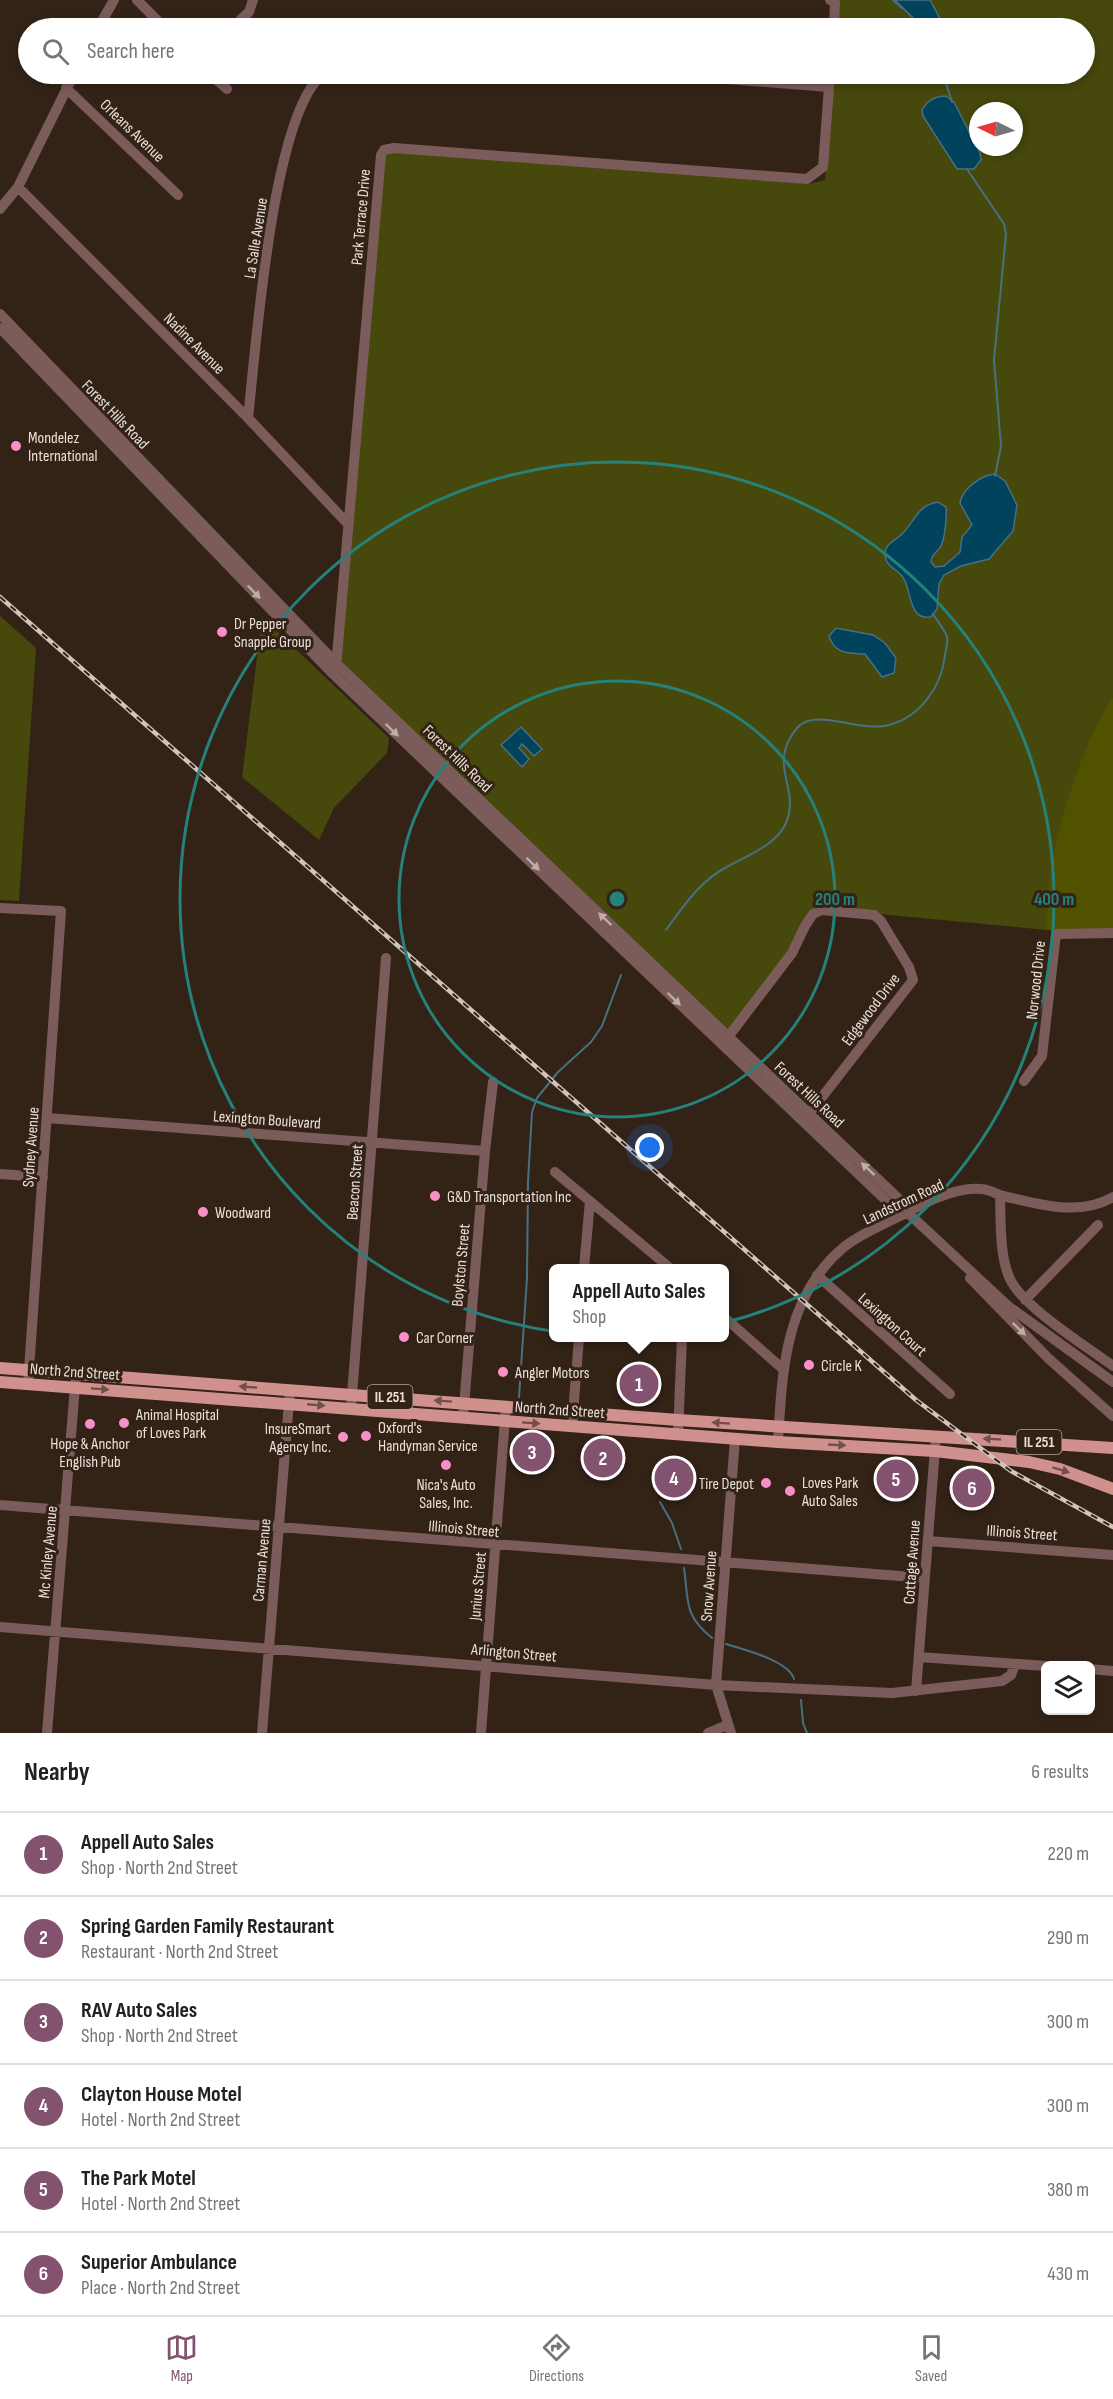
<!DOCTYPE html>
<html lang="en">
<head>
<meta charset="utf-8">
<style>
  body { margin:0; font-family:"Sofia Sans Condensed",sans-serif; background:#f6f6f6; color:#202124 }
  .controls { position:absolute; right:18px; bottom:18px; display:grid; overflow:hidden; border-radius:9px; box-shadow:0 3px 9px #0003 }
  .controls button { width:54px; height:54px; display:grid; place-items:center; padding:0; border:0; border-bottom:2px solid #e0e0e0; background:#fff; color:#202124; font:30px sans-serif }
  .compass { position:absolute; left:969px; top:102px; width:54px; height:54px; border-radius:50%; background:#fff; box-shadow:0 3px 9px #0003; rotate:275deg }
  .you { position:absolute; left:650px; top:1148px; width:21px; height:21px; margin:-15px; border:4px solid #fff; border-radius:50%; background:#1a73e8; box-shadow:0 0 0 9px #1a73e833 }
  .badge { display:grid; place-items:center; width:39px; height:39px; border-radius:50%; background:#82526e; color:#fff; font-size:20px; font-weight:700 }
  .pin { position:absolute; translate:-50% -50%; border:3px solid #fff; box-shadow:0 2px 6px #0006 }
  .popup { position:absolute; left:549px; top:1264px; width:180px; height:78px; box-sizing:border-box; display:grid; place-content:center; border-radius:9px; background:#fff; filter:drop-shadow(0 2px 4px #0005); font-size:20px; white-space:nowrap; color:#757577 }
  .popup b { font-size:22px; color:#202124 }
  .popup::after { content:''; position:absolute; left:50%; top:100%; margin-left:-12px; border:12px solid transparent; border-top-color:#fff }
  .list { margin:0; padding:0; list-style:none }
  h2 { display:flex; justify-content:space-between; align-items:center; height:78px; margin:0; padding:0 24px; font-size:26px }
  h2 small { font-size:20px; font-weight:400; color:#757577 }
  .list li { display:grid; grid-template-columns:39px 1fr auto; gap:18px; align-items:center; box-sizing:border-box; height:84px; padding:0 24px; border-top:2px solid #e0e0e0 }
  .list b { display:block; font-size:22px; white-space:nowrap }
  .list p { margin:0; font-size:20px; white-space:nowrap; color:#757577 }
  .list em { font-size:20px; font-style:normal; color:#757577 }
  .icon { flex:none; width:33px; height:33px; fill:none; stroke:currentColor; stroke-width:2; stroke-linecap:round; stroke-linejoin:round }
  .map { position:relative; flex:none; width:1113px; height:1733px; overflow:hidden }
  .search { position:absolute; background:#fff; box-shadow:0 3px 9px #0003; left:18px; right:18px; top:18px; height:66px; display:flex; align-items:center; gap:15px; box-sizing:border-box; padding:0 21px; border-radius:33px; color:#757577; font-size:22px }
  .sheet { height:582px; background:#fff }
  nav { display:flex; justify-content:space-around; align-items:center; box-sizing:border-box; height:84px; border-top:2px solid #e0e0e0; background:#fff; font-size:16px; color:#757577 }
  nav a { display:grid; justify-items:center; gap:3px }
  nav .on { color:#82526e }
  .map>svg:first-child { display:block }
  .green { fill:#46480c; fill-rule:evenodd }
  .forest { fill:#505200 }
  .water { fill:#01425d; stroke:#477182; stroke-width:1.5 }
  .lines { fill:none; stroke-linecap:round; stroke-linejoin:round }
  .stream { stroke:#477182; stroke-width:2 }
  .minor { stroke:#7c5c5b; stroke-width:10 }
  .major { stroke:#d0908e; stroke-width:12 }
  .rail-casing { stroke:#d0c4bc; stroke-width:4.5 }
  .rail { stroke:#332317; stroke-width:2; stroke-dasharray:7; stroke-linecap:butt }
  .oneway { fill:#bfaba7 }
  .oneway2 { fill:#724f47 }
  .ring { fill:none; stroke:#258179; stroke-width:3 }
  .poi-dot { fill:#f98fc8; stroke:#332317; stroke-width:2 }
  .labels { text-anchor:middle; stroke-width:6; stroke-linejoin:round; paint-order:stroke }
  .shield { fill:#332317; stroke:#b4a79f; stroke-width:1.5 }
  .shield-label { font-size:15px; font-weight:bold; fill:#ebe0d9 }
  .street-label { font-size:16px; fill:#ebe0d9; stroke:#332317 }
  .poi-label { font-size:16px; fill:#ebe0d9; stroke:#332317; text-anchor:start }
  .centre { fill:#258179; stroke:#332317; stroke-width:3 }
  .ring-label { font-size:18px; text-anchor:middle; font-weight:bold; fill:#258179; stroke:#332317; stroke-width:6; stroke-linejoin:round; paint-order:stroke }
</style>
</head>
<body>
<div class="map">
<svg width="1113" height="1733" viewBox="0 0 1113 1733">
  <rect width="100%" height="100%" fill="#332317"/>
  <path class="green" d="M837 0H1113V932L1046 930 817 908 731 1033 339 661 380 146 809 184 825 180 832 74H1084V28H835ZM978 111H1014V147H978Z
    M0 616 36 648 19 901 0 900Z
    M262 617 389 738 387 753 334 808 319 840 242 777Z"/>
  <path class="forest" d="M1113 698V932L1046 930C1048 904 1048 877 1054 852 1063 809 1087 733 1113 698Z"/>
  <path class="water" d="M895 0H930L945 28H918L915 20Z
    M946 96 954 102 980 153 981 160 974 169H957L923 116 922 110C927 101 935 96 946 96Z
    M995 474 1005 481 1017 505 1013 531 989 559 961 566 944 575 939 584 937 609 931 617C907 621 912 587 902 576 896 568 886 567 885 555 884 544 895 541 901 535 915 522 917 505 938 502L946 507C947 517 945 537 941 546 937 553 931 554 931 562L935 567 944 566 960 552 962 537 972 525 960 503C962 489 981 475 995 474Z
    M836 628 873 635 885 643 896 658 894 673 882 677 865 654C849 653 835 655 829 636Z
    M521 727 542 749 534 756 522 744 519 748 529 759 522 767 501 745Z"/>
  <g class="lines">
    <path class="stream" d="M893 0 902 8
      M943 74 952 102
      M967 169 1004 224 1006 234 994 360 1001 446 995 476
      M666 930C682 908 700 881 725 868 744 857 777 845 786 823 801 787 766 766 797 728 815 707 860 733 889 725 920 717 942 686 945 655 946 650 948 642 947 637 945 630 937 621 933 614
      M519 1397 527 1278 528 1181 532 1112 537 1098 558 1072 591 1042 602 1026 621 975
      M660 1502 672 1523 681 1549
      M684 1568C689 1602 683 1614 712 1638
      M726 1644C743 1649 789 1661 794 1679
      M801 1700 803 1723 807 1733"/>
    <path class="minor" d="M137 0 165 28
      M830 0 835 3 834 28
      M98 28 114 0
      M232 28 249 12 253 0
      M210 74 227 89
      M664 74 829 87
      M66 88 178 195
      M18 187 248 418 347 523
      M0 209 18 187 74 74
      M0 314 337 664 898 1198 907 1212 1008 1306 1113 1382
      M0 328 333 674 895 1209 907 1212
      M248 418C256 348 272 114 323 74
      M336 667 381 155 384 150 394 148 807 179 823 167 830 74
      M0 908 61 911 28 1384
      M725 1041 792 953 805 926 813 914 822 910 874 915 881 921 909 967 913 980 805 1119
      M1024 1081 1042 1056 1056 934 1113 933
      M47 1118 485 1151
      M555 1172 670 1268
      M0 1174 43 1177
      M1000 1195C1001 1221 999 1255 1010 1279 1023 1307 1086 1346 1113 1366
      M584 1268 590 1201
      M817 1275 950 1394
      M970 1278 1048 1358 1113 1416
      M1025 1300 1098 1225
      M724 1317 784 1370
      M351 1408 386 958
      M463 1418 485 1151 493 1082
      M572 1426 579 1338
      M678 1433 682 1338
      M778 1442C782 1371 785 1296 844 1247 860 1234 882 1225 900 1216 922 1204 956 1186 981 1189 989 1189 996 1194 1003 1196 1039 1204 1079 1217 1113 1197
      M0 1505 925 1578
      M928 1541 1113 1555
      M0 1627 716 1685 892 1693 1002 1681 1011 1675 1015 1664
      M919 1657 1046 1666
      M1090 1669 1113 1671
      M916 1691 936 1436
      M47 1733 76 1374
      M262 1733 290 1390
      M481 1733 506 1406
      M708 1733 727 1725
      M731 1733 716 1685 735 1439"/>
    <path class="major" d="M0 1368 678 1420 1113 1448
      M0 1382 778 1442 935 1451 1029 1462 1060 1469 1113 1489"/>
    <defs>
      <path id="rail" d="M0 597 916 1400 1011 1471 1113 1527"/>
    </defs>
    <use href="#rail" class="rail-casing"/>
    <use href="#rail" class="rail"/>
  </g>
  <defs><path id="oneway-solid" d="M-6-.8H1V-3.2L6.5 0L1 3.2V.8H-6Z" transform="scale(1.5)"/></defs>
  <g class="oneway">
    <use href="#oneway-solid" transform="translate(254 592) rotate(46)"/>
    <use href="#oneway-solid" transform="translate(392 730) rotate(44)"/>
    <use href="#oneway-solid" transform="translate(533 864) rotate(44)"/>
    <use href="#oneway-solid" transform="translate(605 919) rotate(-136)"/>
    <use href="#oneway-solid" transform="translate(674 999) rotate(44)"/>
    <use href="#oneway-solid" transform="translate(868 1169) rotate(-137)"/>
    <use href="#oneway-solid" transform="translate(1019 1329) rotate(44)"/>
  </g>
  <g class="oneway2">
    <use href="#oneway-solid" transform="translate(248 1387) rotate(-176)"/>
    <use href="#oneway-solid" transform="translate(100 1389) rotate(4)"/>
    <use href="#oneway-solid" transform="translate(443 1401) rotate(-176)"/>
    <use href="#oneway-solid" transform="translate(316 1405) rotate(5)"/>
    <use href="#oneway-solid" transform="translate(531 1423) rotate(4)"/>
    <use href="#oneway-solid" transform="translate(721 1423) rotate(-176)"/>
    <use href="#oneway-solid" transform="translate(992 1439) rotate(-177)"/>
    <use href="#oneway-solid" transform="translate(837 1445) rotate(3)"/>
    <use href="#oneway-solid" transform="translate(1061 1470) rotate(17)"/>
  </g>
  <g class="ring">
    <circle cx="617" cy="899" r="218"/>
    <circle cx="617" cy="899" r="437"/>
  </g>
  <g class="poi-dot">
    <circle cx="16" cy="446" r="6"/>
    <circle cx="222" cy="632" r="6"/>
    <circle cx="435" cy="1196" r="6"/>
    <circle cx="203" cy="1212" r="6"/>
    <circle cx="404" cy="1337" r="6"/>
    <circle cx="809" cy="1365" r="6"/>
    <circle cx="503" cy="1372" r="6"/>
    <circle cx="124" cy="1423" r="6"/>
    <circle cx="90" cy="1424" r="6"/>
    <circle cx="366" cy="1436" r="6"/>
    <circle cx="343" cy="1437" r="6"/>
    <circle cx="446" cy="1465" r="6"/>
    <circle cx="766" cy="1483" r="6"/>
    <circle cx="790" cy="1491" r="6"/>
  </g>
  <g class="labels">
    <g class="shield">
      <rect x="367.5" y="1385" width="45" height="24" rx="4.5"/>
      <rect x="1016.5" y="1430" width="45" height="24" rx="4.5"/>
    </g>
    <g class="shield-label">
      <text x="390" y="1402">IL 251</text>
      <text x="1039" y="1447">IL 251</text>
    </g>
    <g class="street-label">
      <text transform="translate(133 130) rotate(44)" y="6">Orleans Avenue</text>
      <text transform="translate(360 217) rotate(-85)" y="6">Park Terrace Drive</text>
      <text transform="translate(255 238) rotate(-81)" y="6">La Salle Avenue</text>
      <text transform="translate(195 343) rotate(45)" y="6">Nadine Avenue</text>
      <text transform="translate(116 414) rotate(46)" y="6">Forest Hills Road</text>
      <text transform="translate(458 758) rotate(44)" y="6">Forest Hills Road</text>
      <text transform="translate(1035 980) rotate(-84)" y="6">Norwood Drive</text>
      <text transform="translate(870 1009) rotate(-53)" y="6">Edgewood Drive</text>
      <text transform="translate(810 1094) rotate(43)" y="6">Forest Hills Road</text>
      <text transform="translate(267 1119) rotate(4)" y="6">Lexington Boulevard</text>
      <text transform="translate(30 1147) rotate(-86)" y="6">Sydney Avenue</text>
      <text transform="translate(354 1182) rotate(-86)" y="6">Beacon Street</text>
      <text transform="translate(903 1201) rotate(-25)" y="6">Landstrom Road</text>
      <text transform="translate(460 1265) rotate(-85)" y="6">Boylston Street</text>
      <text transform="translate(893 1324) rotate(42)" y="6">Lexington Court</text>
      <text transform="translate(75 1371) rotate(4)" y="6">North 2nd Street</text>
      <text transform="translate(560 1409) rotate(4)" y="6">North 2nd Street</text>
      <text transform="translate(464 1528) rotate(5)" y="6">Illinois Street</text>
      <text transform="translate(1022 1532) rotate(4)" y="6">Illinois Street</text>
      <text transform="translate(47 1552) rotate(-85)" y="6">Mc Kinley Avenue</text>
      <text transform="translate(261 1560) rotate(-85)" y="6">Carman Avenue</text>
      <text transform="translate(911 1562) rotate(-86)" y="6">Cottage Avenue</text>
      <text transform="translate(477 1586) rotate(-85)" y="6">Junius Street</text>
      <text transform="translate(708 1586) rotate(-86)" y="6">Snow Avenue</text>
      <text transform="translate(514 1652) rotate(5)" y="6">Arlington Street</text>
    </g>
    <g class="poi-label">
      <text x="28" y="443">Mondelez<tspan x="28" dy="18">International</tspan></text>
      <text x="234" y="629">Dr Pepper<tspan x="234" dy="18">Snapple Group</tspan></text>
      <text x="447" y="1202">G&amp;D Transportation Inc</text>
      <text x="215" y="1218">Woodward</text>
      <text x="416" y="1343">Car Corner</text>
      <text x="821" y="1371">Circle K</text>
      <text x="515" y="1378">Angler Motors</text>
      <text x="136" y="1420">Animal Hospital<tspan x="136" dy="18">of Loves Park</tspan></text>
      <text x="378" y="1433">Oxford's<tspan x="378" dy="18">Handyman Service</tspan></text>
      <text x="331" y="1434" text-anchor="end">InsureSmart<tspan x="331" dy="18">Agency Inc.</tspan></text>
      <text x="90" y="1449" text-anchor="middle">Hope &amp; Anchor<tspan x="90" dy="18">English Pub</tspan></text>
      <text x="802" y="1488">Loves Park<tspan x="802" dy="18">Auto Sales</tspan></text>
      <text x="754" y="1489" text-anchor="end">Tire Depot</text>
      <text x="446" y="1490" text-anchor="middle">Nica's Auto<tspan x="446" dy="18">Sales, Inc.</tspan></text>
    </g>
  </g>
  <circle cx="617" cy="899" r="9" class="centre"/>
  <g class="ring-label">
    <text x="835" y="905">200 m</text>
    <text x="1054" y="905">400 m</text>
  </g>
</svg>
<div class="controls">
<button><svg class="icon" aria-label="layers" viewBox="0 0 24 24"><path d="M12 4l9 5-9 5-9-5zM3 14l9 5 9-5"/></svg></button>
</div>
<svg class="compass" viewBox="-18 -18 36 36"><path d="M0-13l5 13h-10z" fill="#e53935"/><path d="M0 13l5-13h-10z" fill="#757577"/></svg>
<div class="you"></div>
<div class="pin badge" style="left:639px;top:1384px">1</div>
<div class="popup"><b>Appell Auto Sales</b>Shop</div>
<div class="pin badge" style="left:603px;top:1458px">2</div>
<div class="pin badge" style="left:532px;top:1452px">3</div>
<div class="pin badge" style="left:674px;top:1478px">4</div>
<div class="pin badge" style="left:896px;top:1479px">5</div>
<div class="pin badge" style="left:972px;top:1488px">6</div>
<div class="search"><svg class="icon" aria-label="search" viewBox="0 0 24 24"><circle cx="10" cy="10" r="6"/><path d="M15 15l6 6"/></svg>Search here</div>
</div>
<section class="sheet">
<h2>Nearby<small>6 results</small></h2>
<ul class="list">
<li><span class="badge">1</span><div><b>Appell Auto Sales</b><p>Shop · North 2nd Street</p></div><em>220 m</em></li>
<li><span class="badge">2</span><div><b>Spring Garden Family Restaurant</b><p>Restaurant · North 2nd Street</p></div><em>290 m</em></li>
<li><span class="badge">3</span><div><b>RAV Auto Sales</b><p>Shop · North 2nd Street</p></div><em>300 m</em></li>
<li><span class="badge">4</span><div><b>Clayton House Motel</b><p>Hotel · North 2nd Street</p></div><em>300 m</em></li>
<li><span class="badge">5</span><div><b>The Park Motel</b><p>Hotel · North 2nd Street</p></div><em>380 m</em></li>
<li><span class="badge">6</span><div><b>Superior Ambulance</b><p>Place · North 2nd Street</p></div><em>430 m</em></li>
</ul>
</section>
<nav>
<a class="on"><svg class="icon" aria-label="map" viewBox="0 0 24 24"><path d="M3 6l6-2 6 2 6-2v14l-6 2-6-2-6 2zM9 4v14M15 6v14"/></svg>Map</a>
<a><svg class="icon" aria-label="directions" viewBox="0 0 24 24"><path d="M12 3l9 9-9 9-9-9zM9 14v-3h6M13 9l2 2-2 2"/></svg>Directions</a>
<a><svg class="icon" aria-label="saved" viewBox="0 0 24 24"><path d="M7 4h10v16l-5-4-5 4z"/></svg>Saved</a>
</nav>
</body>
</html>
